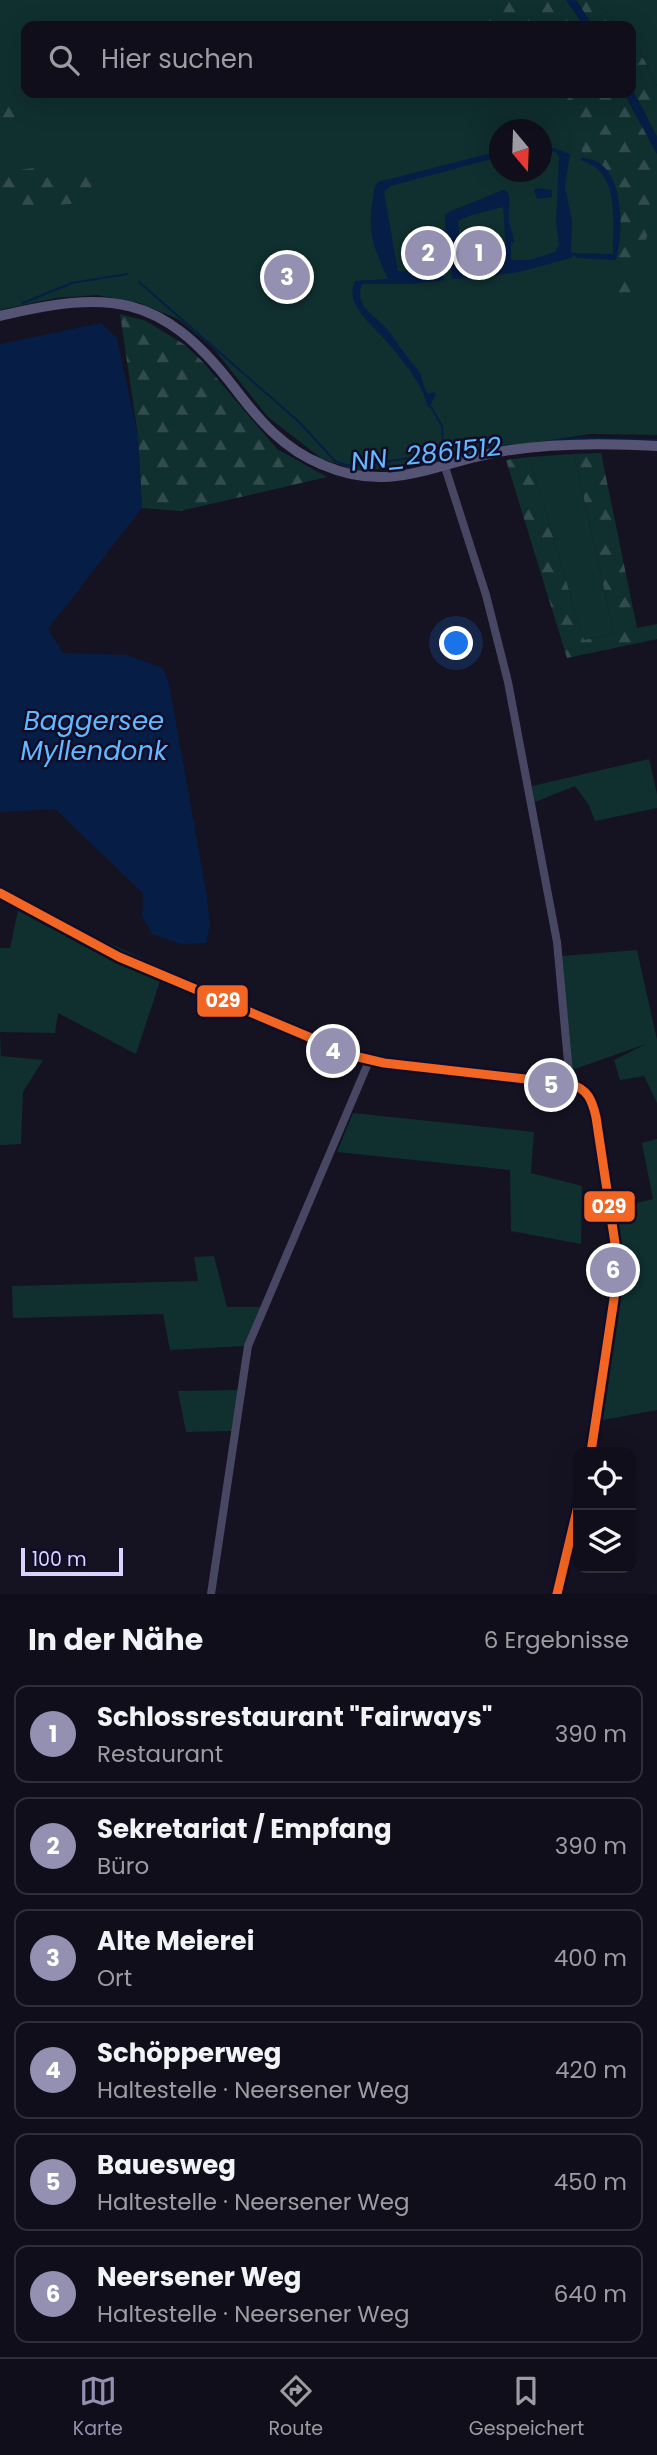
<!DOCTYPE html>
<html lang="de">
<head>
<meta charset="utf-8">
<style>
  body { margin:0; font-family:Poppins,sans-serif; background:#1e1c27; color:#f1f3f6 }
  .controls { position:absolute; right:21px; bottom:21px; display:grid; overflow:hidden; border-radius:14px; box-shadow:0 7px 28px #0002 }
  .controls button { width:63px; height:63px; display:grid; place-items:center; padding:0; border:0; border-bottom:2px solid #302e39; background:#100e1a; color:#f1f3f6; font:35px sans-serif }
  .compass { position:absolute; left:489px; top:119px; width:63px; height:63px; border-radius:50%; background:#100e1a; box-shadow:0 7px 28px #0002; rotate:161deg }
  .scale { position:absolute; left:21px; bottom:18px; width:102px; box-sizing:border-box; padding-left:7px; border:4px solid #d9d4ff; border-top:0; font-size:19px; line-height:24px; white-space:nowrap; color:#d9d4ff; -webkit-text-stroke:5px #110d28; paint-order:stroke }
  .you { position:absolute; left:457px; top:644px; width:24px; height:24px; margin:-18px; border:5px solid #fff; border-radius:50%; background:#1a73e8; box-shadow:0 0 0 10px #1a73e833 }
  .badge { display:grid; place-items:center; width:46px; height:46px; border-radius:50%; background:#9490b2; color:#fff; font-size:23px; font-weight:700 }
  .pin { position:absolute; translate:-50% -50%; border:4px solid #fff; box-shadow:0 2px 7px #0006 }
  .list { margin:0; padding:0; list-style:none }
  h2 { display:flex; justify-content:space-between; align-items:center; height:91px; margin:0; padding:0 28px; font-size:30px }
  h2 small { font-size:23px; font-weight:400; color:#9c9ca2 }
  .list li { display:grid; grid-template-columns:46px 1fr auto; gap:21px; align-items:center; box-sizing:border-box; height:98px; margin:0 14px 14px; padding:0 14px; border:2px solid #302e39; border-radius:14px }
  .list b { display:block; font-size:26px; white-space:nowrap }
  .list p { margin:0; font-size:23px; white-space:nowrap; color:#9c9ca2 }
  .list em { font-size:23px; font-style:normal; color:#9c9ca2 }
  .icon { flex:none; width:38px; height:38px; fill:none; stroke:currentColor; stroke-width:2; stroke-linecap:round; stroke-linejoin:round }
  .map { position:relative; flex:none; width:657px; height:1594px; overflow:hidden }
  .search { position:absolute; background:#100e1a; box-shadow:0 7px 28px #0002; left:21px; right:21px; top:21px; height:77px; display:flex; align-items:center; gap:18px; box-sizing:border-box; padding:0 24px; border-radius:14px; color:#9c9ca2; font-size:26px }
  .sheet { height:763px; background:#100e1a }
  nav { display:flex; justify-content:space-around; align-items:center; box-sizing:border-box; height:98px; border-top:2px solid #302e39; background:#100e1a; font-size:19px; color:#9c9ca2 }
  nav a { display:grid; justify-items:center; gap:4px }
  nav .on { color:#9490b2 }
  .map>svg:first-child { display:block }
  .green { fill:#102f2f; fill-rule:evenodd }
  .forest { fill:url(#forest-firs) }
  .water { fill:#061e46; fill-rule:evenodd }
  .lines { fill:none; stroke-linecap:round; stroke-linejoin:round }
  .stream { stroke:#061e46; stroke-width:2 }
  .street { stroke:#484763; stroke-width:8 }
  .secondary { stroke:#565475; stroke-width:10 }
  .bus-1-casing { stroke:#110d28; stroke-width:14 }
  .bus-1 { stroke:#f26522; stroke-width:9 }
  .labels { text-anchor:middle; stroke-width:5; stroke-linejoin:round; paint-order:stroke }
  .water-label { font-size:26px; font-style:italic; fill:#62b9ff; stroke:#110d28 }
  .line-badge { stroke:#110d28; stroke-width:2.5 }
  .badge-label { font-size:19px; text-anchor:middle; font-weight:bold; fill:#fff }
</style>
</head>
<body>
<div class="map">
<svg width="657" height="1594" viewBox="0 0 657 1594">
  <defs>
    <pattern id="forest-firs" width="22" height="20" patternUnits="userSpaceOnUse" patternTransform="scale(1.75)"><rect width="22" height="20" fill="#102f2f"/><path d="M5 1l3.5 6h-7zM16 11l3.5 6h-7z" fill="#324c4e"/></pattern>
  </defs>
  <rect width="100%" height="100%" fill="#151322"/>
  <path class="green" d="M0 0H544L561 26H26V93H604L657 204V435L590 434 496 449 425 464 360 471 322 459 268 417 213 348 178 319 139 303 97 295 56 298 0 310ZM500 130H542V172H500Z
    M597 0H657V86L645 61 631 43V26H618Z
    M574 454 614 634 584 640 529 457Z
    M649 759 657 794V808L595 821 589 805 575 786 535 802 532 786Z
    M20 901 164 969 136 1054 58 1013 55 1033 0 1032 1 1056 43 1060 23 1092 21 1144 0 1145V948H10Z
    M637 950 657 1040V1103L644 1076 620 1080 614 1060 646 1044 572 1070 562 956Z
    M353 1113 534 1132 531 1173 582 1186 581 1244 511 1231 510 1170 337 1152Z
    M657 1139V1410L592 1422 605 1337 611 1256 605 1211 653 1199 642 1143Z
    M214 1256 227 1307H261L244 1346 170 1350 163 1314 13 1318 12 1286 198 1281 194 1257Z
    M238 1390 232 1431 186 1432 178 1391Z"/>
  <path class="forest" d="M480 0H566L584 26H480L474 22Z
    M576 0H597L618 26H593Z
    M631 43 645 61 657 86V137L631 87Z
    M575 93H624L657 154V210L655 208 630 297 613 293C616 257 634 187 598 162 594 160 587 159 582 157V139L557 107Z
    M18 98 37 121 0 130V99Z
    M42 167 86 174 110 187 98 201 0 211V172Z
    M120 314 146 321 185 345 203 362 277 449 327 477 180 511 142 508 138 436Z
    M601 453 637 628 657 624V639L567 658 506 460 529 457 584 640 614 634 574 454Z"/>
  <path class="water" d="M566 0H576L593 26H584Z
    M631 87 657 137V154L624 93H631Z
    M542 144 570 154 565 187 572 222 571 253 613 254C612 222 622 173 581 160L582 157C587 159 594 160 598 162 625 179 623 234 616 260L577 258 574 255 571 258 519 272 477 278 452 279 448 235 445 229V215L451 211 503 190 507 191C513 202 506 214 510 226 512 233 514 235 514 243H511V260H530L555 252 559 245 556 222 559 157 557 153 542 148ZM503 207 506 251 502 255 506 259 502 268 467 267 462 263 458 221 469 216Z
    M499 151V157L391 186 384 192 398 271 442 270 444 280 412 284H362C353 307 377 316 387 329 398 343 406 357 418 370 423 376 422 386 428 394L434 392 436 394 429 408C425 400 423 391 418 383 410 370 399 356 389 344 375 327 343 305 355 281L388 279C370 239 367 231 375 186L378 182Z
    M538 188 552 190V197L537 199 534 190Z
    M101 323 117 338 138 436 142 508 48 629 63 653 126 655 163 668 169 684 207 897 210 925 206 943 182 944 152 934 142 916 143 893 55 809 0 812V344Z"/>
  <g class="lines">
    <path class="stream" d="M139 282 298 421 335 461 346 465H358L510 445
      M23 303 72 283 127 274
      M431 407 442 426 443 452
      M551 441 573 438 657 440"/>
    <path class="street" d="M445 467 486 595 508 682 557 942 570 1084
      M0 893 119 957 354 1056 384 1063 570 1084 580 1087 591 1098 596 1117 616 1250 614 1299 602 1369 591 1452
      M211 1594 248 1346 369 1061
      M557 1594 578 1506"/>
    <path class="secondary" d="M0 316C109 290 161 293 233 386 258 419 283 449 323 465 392 495 438 461 504 451 553 443 607 443 657 446"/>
    <defs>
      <path id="bus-1" d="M0 893 119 957 354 1056 384 1063 570 1084C588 1089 592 1100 596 1117L616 1250 614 1299 591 1452
        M557 1594 578 1506"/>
    </defs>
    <use href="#bus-1" class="bus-1-casing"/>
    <use href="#bus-1" class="bus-1"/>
  </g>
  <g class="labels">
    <g class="water-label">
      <text transform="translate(426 454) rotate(-6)" y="9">NN_2861512</text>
      <text x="94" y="730">Baggersee<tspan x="94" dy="30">Myllendonk</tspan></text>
    </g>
  </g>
  <g class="line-badge">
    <rect x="196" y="984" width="53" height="34" rx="7" fill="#f26522"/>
    <rect x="583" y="1190" width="53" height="33" rx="7" fill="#f26522"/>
  </g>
  <g class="badge-label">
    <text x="223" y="1007">029</text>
    <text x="609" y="1213">029</text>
  </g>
</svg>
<div class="controls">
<button><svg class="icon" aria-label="locate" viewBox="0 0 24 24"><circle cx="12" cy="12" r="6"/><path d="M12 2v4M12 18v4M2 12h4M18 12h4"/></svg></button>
<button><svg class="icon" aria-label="layers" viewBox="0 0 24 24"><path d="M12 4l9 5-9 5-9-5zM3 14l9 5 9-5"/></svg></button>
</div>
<svg class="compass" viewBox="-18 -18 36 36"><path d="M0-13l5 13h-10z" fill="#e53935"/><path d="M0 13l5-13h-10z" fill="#9c9ca2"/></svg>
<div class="scale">100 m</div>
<div class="you"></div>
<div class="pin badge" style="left:479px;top:253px">1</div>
<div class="pin badge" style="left:428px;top:253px">2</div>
<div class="pin badge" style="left:287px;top:277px">3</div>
<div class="pin badge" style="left:333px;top:1051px">4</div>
<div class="pin badge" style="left:551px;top:1085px">5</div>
<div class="pin badge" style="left:613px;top:1270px">6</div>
<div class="search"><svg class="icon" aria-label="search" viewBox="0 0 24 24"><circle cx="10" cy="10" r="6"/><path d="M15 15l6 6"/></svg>Hier suchen</div>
</div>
<section class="sheet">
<h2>In der Nähe<small>6 Ergebnisse</small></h2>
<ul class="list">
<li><span class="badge">1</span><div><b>Schlossrestaurant &quot;Fairways&quot;</b><p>Restaurant</p></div><em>390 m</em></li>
<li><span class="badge">2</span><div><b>Sekretariat / Empfang</b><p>Büro</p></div><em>390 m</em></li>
<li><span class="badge">3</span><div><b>Alte Meierei</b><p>Ort</p></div><em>400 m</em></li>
<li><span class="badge">4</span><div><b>Schöpperweg</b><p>Haltestelle · Neersener Weg</p></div><em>420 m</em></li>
<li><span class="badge">5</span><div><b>Bauesweg</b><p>Haltestelle · Neersener Weg</p></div><em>450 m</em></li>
<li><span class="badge">6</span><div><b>Neersener Weg</b><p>Haltestelle · Neersener Weg</p></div><em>640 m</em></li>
</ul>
</section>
<nav>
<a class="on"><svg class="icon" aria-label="map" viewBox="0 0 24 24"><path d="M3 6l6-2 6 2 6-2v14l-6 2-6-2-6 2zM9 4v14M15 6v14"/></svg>Karte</a>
<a><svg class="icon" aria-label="directions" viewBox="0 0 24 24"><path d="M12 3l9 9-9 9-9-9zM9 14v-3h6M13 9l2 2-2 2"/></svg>Route</a>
<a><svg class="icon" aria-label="saved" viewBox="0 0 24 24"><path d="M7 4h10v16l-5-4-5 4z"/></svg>Gespeichert</a>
</nav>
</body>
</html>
